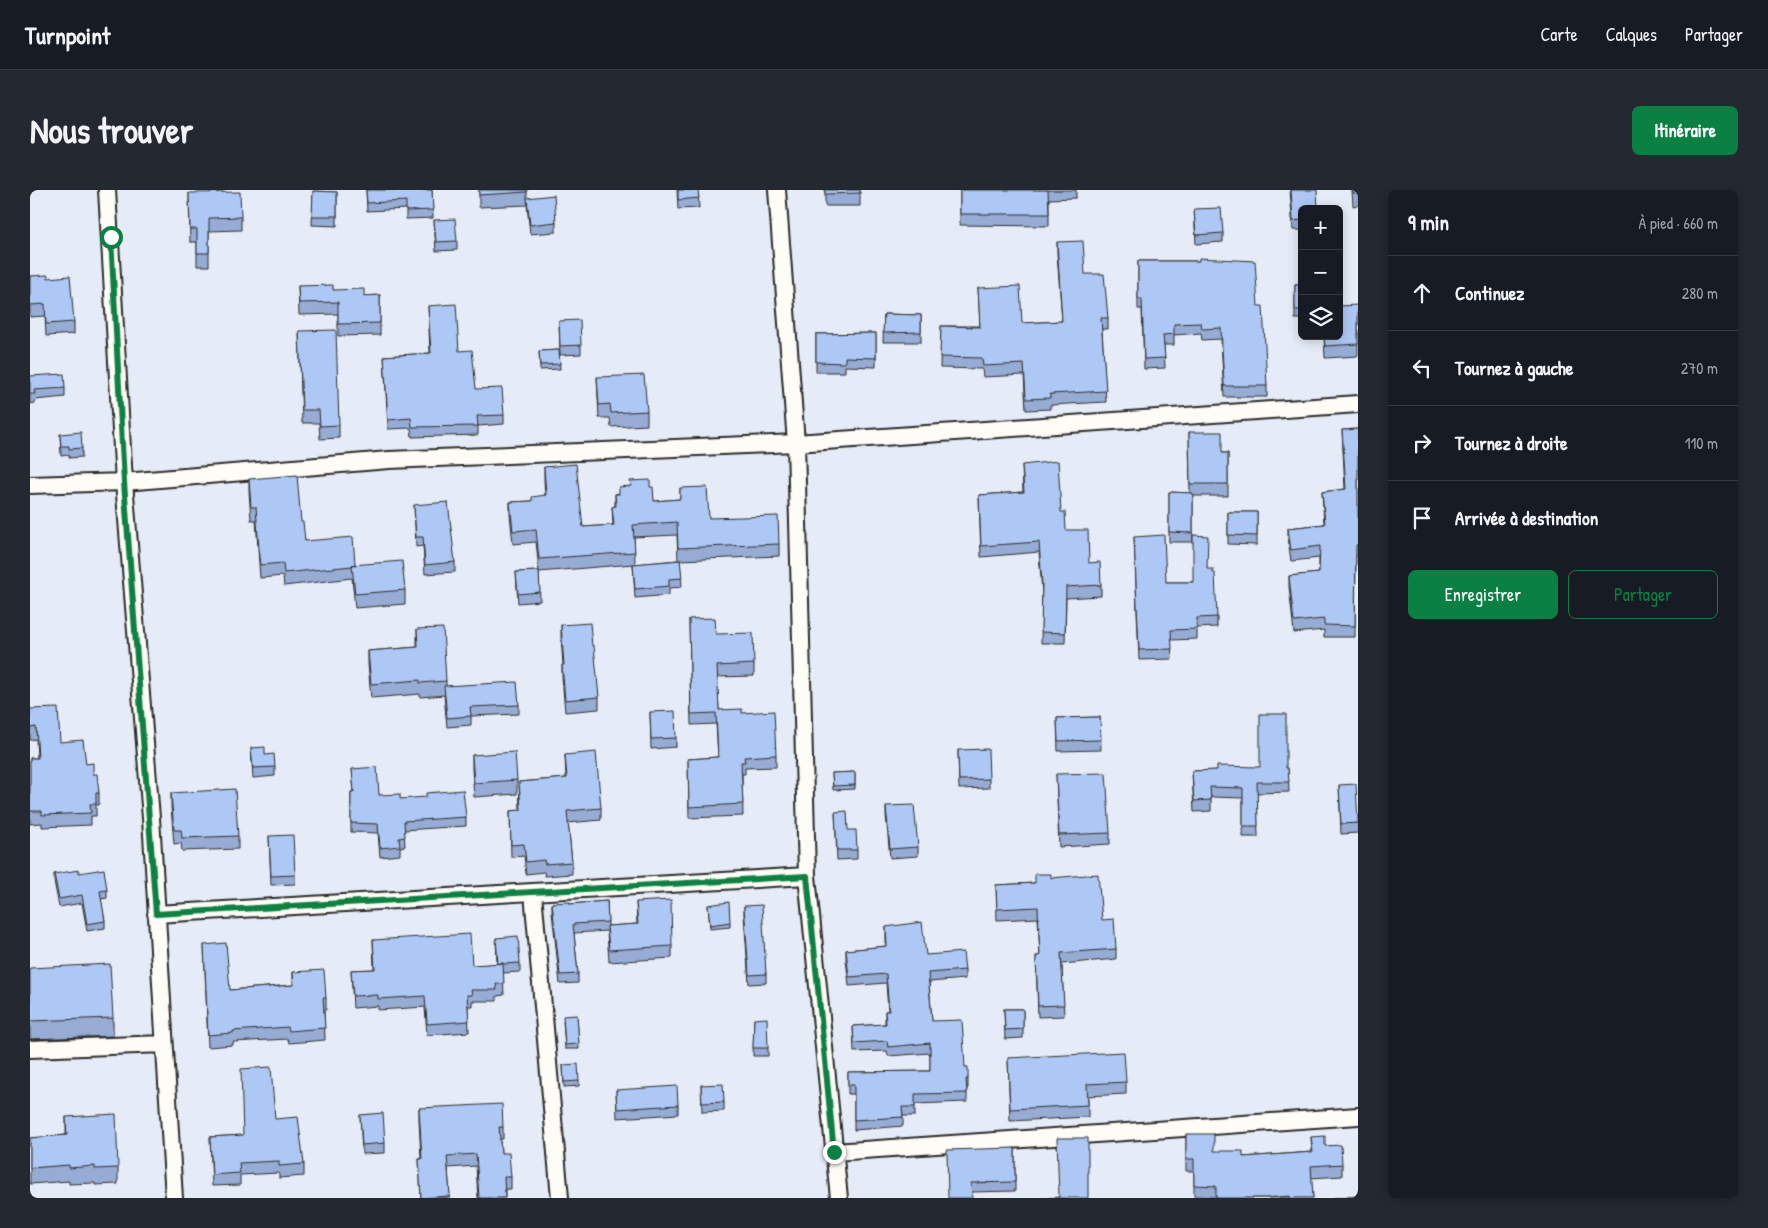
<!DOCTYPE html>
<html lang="fr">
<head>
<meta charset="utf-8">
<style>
  body { margin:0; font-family:"Patrick Hand",sans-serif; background:#242831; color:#f1f3f6 }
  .controls { position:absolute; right:15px; top:15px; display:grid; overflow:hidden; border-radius:8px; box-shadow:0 2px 12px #0003 }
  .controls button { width:45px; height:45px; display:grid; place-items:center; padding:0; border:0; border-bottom:1px solid #363941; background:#171b24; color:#f1f3f6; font:25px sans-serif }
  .stop { position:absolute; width:15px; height:15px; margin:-11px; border:4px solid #0b8043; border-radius:50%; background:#fff }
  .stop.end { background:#0b8043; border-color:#fff; box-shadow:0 1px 5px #0008 }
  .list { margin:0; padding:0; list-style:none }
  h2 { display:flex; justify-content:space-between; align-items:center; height:65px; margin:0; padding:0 20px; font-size:21px }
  h2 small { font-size:16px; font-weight:400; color:#9ea1a6 }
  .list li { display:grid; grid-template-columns:32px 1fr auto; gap:15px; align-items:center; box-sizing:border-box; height:75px; padding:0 20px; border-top:1px solid #363941 }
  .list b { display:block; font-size:19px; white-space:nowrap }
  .list em { font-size:16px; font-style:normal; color:#9ea1a6 }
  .actions { display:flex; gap:10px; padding:15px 20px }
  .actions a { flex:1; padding:11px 0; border:1px solid #0b8043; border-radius:8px; text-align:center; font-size:18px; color:#0b8043 }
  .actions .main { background:#0b8043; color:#fff }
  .icon { flex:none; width:28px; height:28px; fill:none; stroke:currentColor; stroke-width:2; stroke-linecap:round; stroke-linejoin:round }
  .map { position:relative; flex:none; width:1328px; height:1008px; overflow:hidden; border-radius:8px }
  header { display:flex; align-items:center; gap:30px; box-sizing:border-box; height:70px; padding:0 25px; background:#171b24; border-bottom:1px solid #363941 }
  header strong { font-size:24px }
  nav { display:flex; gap:28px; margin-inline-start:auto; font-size:18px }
  .intro { display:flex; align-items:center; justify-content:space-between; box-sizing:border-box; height:120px; padding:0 30px }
  h1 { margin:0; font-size:35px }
  .button { padding:12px 22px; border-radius:8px; background:#0b8043; color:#fff; font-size:18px; font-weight:700 }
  main { display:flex; gap:30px; padding:0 30px }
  aside { flex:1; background:#171b24; border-radius:8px; box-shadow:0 2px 12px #0003 }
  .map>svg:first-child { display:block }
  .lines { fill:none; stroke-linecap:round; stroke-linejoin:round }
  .street-casing { stroke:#2b2b2b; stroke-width:20 }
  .street { stroke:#fdfcf7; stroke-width:16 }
  .wall { fill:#96acd4; stroke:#2b2b2b; fill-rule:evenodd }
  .building { fill:#aec8f6; stroke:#2b2b2b }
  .route { stroke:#0b8043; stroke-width:6 }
</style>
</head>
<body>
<header>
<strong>Turnpoint</strong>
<nav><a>Carte</a><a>Calques</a><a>Partager</a></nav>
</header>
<div class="intro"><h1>Nous trouver</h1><a class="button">Itinéraire</a></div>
<main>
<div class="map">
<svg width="1328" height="1008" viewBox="0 0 1328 1008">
  <rect width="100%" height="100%" fill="#e5ecf7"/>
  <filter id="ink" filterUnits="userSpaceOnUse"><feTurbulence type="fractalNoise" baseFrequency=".02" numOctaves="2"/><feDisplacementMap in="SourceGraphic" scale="10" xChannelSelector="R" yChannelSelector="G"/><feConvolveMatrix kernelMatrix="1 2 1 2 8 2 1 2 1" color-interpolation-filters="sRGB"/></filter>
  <g filter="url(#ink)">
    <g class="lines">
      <defs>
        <path id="street" d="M77 0 94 292 121 628 144 1008
          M747 0 766 253 777 686 809 1008
          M0 295 94 292 359 270 766 253 1328 214
          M503 703 530 1008
          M126 724 777 686
          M0 859 134 854
          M804 962 1328 926"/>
      </defs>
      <use href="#street" class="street-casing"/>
      <use href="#street" class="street"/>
    </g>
    <path class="wall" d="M336 0H402L403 28 376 29V19L337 21Z
      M449 0H497V8L526 32V42L500 44 497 15 449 17Z
      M647 0H668L669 18 648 19Z
      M795 0H830V16H795Z
      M930 0H1046V8L1019 9V36L930 35Z
      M1260 0H1287L1272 19V40H1263Z
      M1322 0H1328V15L1323 16Z
      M283 1 307 2V36L282 35Z
      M159 3 211 27V40L179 41V76H167V52H160Z
      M1164 19 1193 43V52L1166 54Z
      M404 30 427 51V60L406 61Z
      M1027 52 1055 84 1078 128V139H1072L1076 212 1020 215V219L996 220 994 185 953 187 952 179 910 178 911 136H950L948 98 992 133 1032 131 1027 63Z
      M1108 71H1169L1228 116 1237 196V207H1194L1191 149 1172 150 1171 143 1144 145V155H1134L1135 178 1114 179 1112 119H1108Z
      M0 86 18 88 44 132V144L16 146 15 126 0 127Z
      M1265 95H1272V129H1265Z
      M268 96 303 100 334 106 350 105V145L308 146V124L269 125Z
      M1328 115V166L1295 168 1294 146H1309Z
      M398 116 429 161 446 199 474 225V234L448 236V245L382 247 381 238 358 239 354 166 400 163Z
      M854 124 891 125V152H853Z
      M529 131 551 155V164L530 165Z
      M269 141 309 235V248L290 249 289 233H272Z
      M846 143V177L815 176V182H786V144Z
      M529 160 530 179 510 180 509 161Z
      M0 186 35 198V207L5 210V213L0 214Z
      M567 187 617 221V235L581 237 580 228H569Z
      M1328 239V366H1326L1325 447H1294V440L1264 443 1259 397V386L1289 383V368L1261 371 1258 349V338L1294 334 1292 302 1315 299 1312 240Z
      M1159 242 1192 263H1198V306H1163V352H1139V302L1160 303Z
      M30 244 52 258V267L39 268V265L31 266Z
      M992 275 1031 322 1036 340 1059 373 1071 395V406L1036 408 1035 453H1011L1012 403 1009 362 951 367 949 305 993 302Z
      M514 277 553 337 583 335 582 317 585 316V304L620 297 624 311 650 309V298L679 328 749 354V366L650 370 652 397 639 398V405L605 408 603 374 509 382 510 411 488 413 486 382 509 381 506 352 483 354 480 325V312L502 311 515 306 514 290ZM647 345 648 370 605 374 604 347Z
      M219 289 271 332 275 351 325 374 375 400V414L325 418 322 388 254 396 253 386 230 388 226 330H221L219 301Z
      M384 315 425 372V382L395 384 393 356 386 357Z
      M1198 322H1227V355L1198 354Z
      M1104 347 1136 392H1163L1187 427V437L1167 438V449L1141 450 1142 469 1109 470Z
      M659 429 686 444 724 474V486L687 487 689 520 712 523 746 565V577L715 578V584H712L713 626 659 628 658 569 688 567 686 534 661 535Z
      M531 435 569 507V519L535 522 532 487V475H533L531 447Z
      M387 439 416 491V496L489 515V524L441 526V535L417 537 414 505 390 507V504L341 508 338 474V461L387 457Z
      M0 519 30 552 56 574 63 584 69 603V615H66V626H61V635L12 637V633L0 634V568H7L6 549 0 550Z
      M620 522 646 548V557L621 559Z
      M1070 527 1071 560 1028 561 1027 528Z
      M221 558 245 577V586L223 588Z
      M928 560 959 589V598L929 599Z
      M442 565 487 590V604L444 607 442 579Z
      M535 565 571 618V630L538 633 542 672V684L515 686 514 682 496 684 494 666 481 667 480 621 490 620 489 592 536 588Z
      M1258 578 1259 602 1227 603 1228 647H1213V608L1181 607V621L1164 622 1162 581Z
      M322 579 349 605 370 609 436 627V636L374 640 375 656 370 657V665L350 667 348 643 321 642V602H324Z
      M825 582V599L803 600 802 583Z
      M1026 584 1080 643V654L1029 657Z
      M1309 595 1328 633V643L1311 644Z
      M141 603 208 646V659L152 661 151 653 144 654 141 617Z
      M856 616 888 657V666L860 668 856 625Z
      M805 622 827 660V669L807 670Z
      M239 646 265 685V694L241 695Z
      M24 684 77 700V708L71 709 75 731V738L57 741 52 713 29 717 24 691Z
      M1021 688 1072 730 1086 759V769L1032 774 1034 826 1008 827 1006 766H1010L1008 728 967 730 966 695 1005 693Z
      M577 711 578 736 607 734 606 712 642 756V768L579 772 577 741 544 743 548 784V793L530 794 522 722V713L540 714Z
      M678 715 700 732V737L680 739Z
      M714 716 736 784V793L719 794 714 725Z
      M856 737 896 765 935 780V789L899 792 902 831 935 877 938 889V898H937V912L885 914V926H873V936L824 940V904H818V882L900 881V863L858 866 857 861 824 862 823 836 855 834V821H858L856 793 819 796 816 769V760L856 756Z
      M466 748 490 773V782L473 783 474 805 467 806V811H442V816H438L439 842 397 845 395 817 348 820V816L323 818 321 780 344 779 343 750 442 775 467 774Z
      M174 755 200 800 263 795V782L296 808V820H294L295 850 259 853 258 849 203 852V855L178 857Z
      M0 778 83 828V846L0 849Z
      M974 819H993V848L975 849Z
      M547 825 549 859H535L533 830Z
      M724 829 738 858V866H723Z
      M978 868 1096 892V904L1058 906V927L980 931Z
      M533 875 549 891V896L534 897Z
      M671 895 694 912V921L672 922Z
      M586 900 648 915V924L587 928Z
      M389 918 473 937V949H470L471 963 481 987V999H475V1008H448L446 976 418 978 420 1008H391L389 969H391L389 930Z
      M330 925 355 953V963L332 964Z
      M36 927 88 978V994L65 995V993L39 994V991L0 994V948L36 945Z
      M245 929 274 974V986L249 988V983L210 985V995L182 996 180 947 213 945Z
      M1156 944 1184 961 1213 967 1282 962 1281 947 1295 956 1312 974V986L1281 988 1283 1008H1186V1007L1164 1006V981H1156Z
      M985 958V1001L941 1002 918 1008Z"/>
    <path class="building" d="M336 0H402L403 20 376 21V11L337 13Z
      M449 0H497V2L449 5Z
      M648 0H668L669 8 648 10Z
      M795 0H830V3L795 4Z
      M930 0H1018L1019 24H930Z
      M1261 0H1287L1288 19H1272V30L1263 31Z
      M1323 0H1328V3H1323Z
      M283 1 307 2V26H282Z
      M210 2 211 27 179 28V63H167V39H160L159 3Z
      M524 5 526 32 500 35 497 8Z
      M1191 18 1193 43 1166 45 1164 19Z
      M425 29 427 51 406 52 404 30Z
      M1053 51 1055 84H1074L1078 128H1071L1076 201 1020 204V208L996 209 994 174 953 176 952 168 910 167 911 136 950 137 948 98 990 96 992 133 1032 131 1027 52Z
      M1169 68 1225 71 1228 116H1233L1237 196H1194L1191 138 1172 139 1171 133 1144 134V144L1133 145 1135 168 1114 169 1112 109H1108V71H1169Z
      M18 85V88L40 86 44 132 16 134 15 114 0 115V86Z
      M303 95V100L334 99V106L350 105V133L308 134V112L269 113 268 96Z
      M1265 95H1272V120H1265Z
      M426 114 429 161 442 160 446 199 472 198 474 225 447 226 448 236 382 237 381 228 358 230 354 166 401 163 398 116Z
      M1328 115V154L1295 156 1294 146H1309V116Z
      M854 124 891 125V142L853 143Z
      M550 130 551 155 530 156 529 131Z
      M306 140 309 235 290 236 289 220H272L269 141Z
      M846 143V168L815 167V173L786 172V144Z
      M529 160 530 174 510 175 509 161Z
      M34 184 35 198 4 200 5 204H0V186Z
      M614 185 617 221 581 223 580 214 569 215 567 187Z
      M1328 239V355H1326L1325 436 1294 435V429L1264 432 1259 386 1289 383 1290 356 1261 360 1258 338 1295 334 1292 302 1316 299 1312 240Z
      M51 242 52 258 39 259V256H31L30 244Z
      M1159 242H1192V263H1198V294H1160Z
      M1028 271 1031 322H1035L1036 340H1058L1059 373 1070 372 1071 395 1036 397 1035 443 1011 442 1012 395 1009 352 951 356 949 305 994 302 992 275Z
      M546 274 553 337 584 335 582 317 586 316 585 304H589V297L601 296 600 291 620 290V297H623L624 311 650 309V298L677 297 679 328 748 326 749 354 648 358 647 332 603 335 605 362 509 369 506 339 483 341 480 312 502 311V307L516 305 514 277Z
      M267 285 271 332H273L275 351 323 347 325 374 322 375V376L254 383 253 373 230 375 226 317H221L219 289Z
      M1139 302 1163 303V343L1139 342Z
      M418 312 425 372 395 375 393 347H386L384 315Z
      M1198 322H1227V346L1198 345Z
      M1134 345 1136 392H1163V345L1178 346 1177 379H1183V383H1185L1187 427 1167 428V439L1141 440 1142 459 1109 460 1104 347Z
      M650 370 652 388 639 389V396L605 399 603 374Z
      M372 371 375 400 325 404 322 375Z
      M509 381 510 402 488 404 486 382Z
      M685 428 686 444 723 443 724 474 687 476 689 520 712 519V523L744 521 746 565 714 567 715 572H711L713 614 659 617 658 569 688 567 686 523 661 524 659 429Z
      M560 433 562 456H564L569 507 535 510 532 475H534L531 435Z
      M413 438 416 491 390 493V490L341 494 338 461 388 457 387 439Z
      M487 492 489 515 440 517 441 526 417 528 414 496Z
      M28 518 30 552 53 550 56 574 63 573V584H67L69 603H66V614H60L61 623 12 625V621H0V568H8L6 537 0 538V519Z
      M645 521 646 548 621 549 620 522Z
      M1230 524H1256V578H1258L1259 592H1227L1228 636H1213V598L1180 597 1181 610 1164 611 1162 581 1187 580V576L1230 577Z
      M1070 527 1071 550 1028 551 1027 528Z
      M235 557V565L244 564 245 577 223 578 221 558Z
      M958 559 959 589 929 590 928 560Z
      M485 562 487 590 444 593 442 565Z
      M566 562 571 618 537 621 542 672 515 674 514 670 496 672 494 654 481 655 480 621 491 620 489 592 537 588 535 565Z
      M347 577 349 605 370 604V609L396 607V603L433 600 436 627 374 631 375 647 369 648 370 656 350 658 348 634 321 633V602H324L322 579Z
      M825 582V595L803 596 802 583Z
      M1076 583 1080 643 1029 645 1026 584Z
      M1326 594 1328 633 1311 634 1309 595Z
      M205 599 208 646 152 648 151 640H144L141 603Z
      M884 615 888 657 860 659 856 616Z
      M817 621 818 640H826L827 660H807L805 622Z
      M263 645 265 685 241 686 239 646Z
      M74 679 77 700 70 701 75 731 57 734 52 705 29 709 24 684 49 680V683Z
      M1005 684H1021V688L1068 684 1072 730 1084 729 1086 759 1031 763 1034 815 1008 816 1006 766H1010L1008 717 967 719 966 695 1005 693Z
      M641 710 642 756 579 760 577 736 608 734 606 712Z
      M577 711 578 732 543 734 548 784 530 785 522 713 540 712V714Z
      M699 712 700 732 680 735 678 715Z
      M732 715 736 784 719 785 714 716Z
      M892 732 896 765 933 762 935 780 898 783 902 831 932 830 935 877H938V889H936L937 903 885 904V917H872L873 927 824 930V895H818V882L900 881V853L858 857 857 851 824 853 823 836 856 834 855 821H859L856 784 819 787 816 760 857 756 856 737Z
      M440 744 442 775 473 773 474 794H466L467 800H441L442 805H437L439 831 397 834 395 806 348 809V805L323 806 321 780 345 779 343 750Z
      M488 746 490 773 473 774V773L468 774 466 748Z
      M196 753 200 800 264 795 263 782 294 780 296 808H293L295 838 259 841 258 837 203 841V843L178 845 174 755Z
      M80 774 83 828 0 831V778Z
      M974 819H993V839L975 840Z
      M547 825 549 854 535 855 533 826Z
      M737 828 738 858H723L724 829Z
      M1094 862 1096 892 1057 894 1058 915 980 919 978 868Z
      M548 874 549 891 534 892 533 875Z
      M241 877 245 929 268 927 274 974 249 976V971L209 973 210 983 182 985 180 947 213 945 211 879Z
      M693 894 694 912 672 913 671 895Z
      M647 896 648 915 587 919 586 900Z
      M472 914 473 937H469L471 963H479L481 987H474L475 1008H449L446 964 417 966 420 1006 391 1008 389 969H392L389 918Z
      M353 923 355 953 332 955 330 925Z
      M86 924 88 978 65 979V976L39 978V975L0 978V948L37 945 36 927Z
      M1156 944H1184V961H1213V967L1283 962 1281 947 1295 946V956L1311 955 1312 974 1281 976 1283 1008H1260V1006L1236 1008H1186V996L1164 995V969H1156Z
      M1027 948H1058V1008H1018L1029 1007Z
      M985 958V992L941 993 942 1008H918L917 960Z
      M1328 1006V1008H1304Z"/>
  </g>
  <g class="lines" filter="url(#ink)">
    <path class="route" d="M81 47 94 292 126 724 777 686 804 962"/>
  </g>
</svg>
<div class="controls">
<button>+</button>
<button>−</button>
<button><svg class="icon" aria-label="layers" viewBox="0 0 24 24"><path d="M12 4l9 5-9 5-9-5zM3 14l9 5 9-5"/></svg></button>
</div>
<div class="stop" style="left:81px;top:47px"></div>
<div class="stop end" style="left:804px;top:962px"></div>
</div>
<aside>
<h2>9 min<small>À pied · 660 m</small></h2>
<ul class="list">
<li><svg class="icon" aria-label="ahead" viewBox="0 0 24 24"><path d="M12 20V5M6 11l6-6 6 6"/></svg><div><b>Continuez</b></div><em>280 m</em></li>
<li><svg class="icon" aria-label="left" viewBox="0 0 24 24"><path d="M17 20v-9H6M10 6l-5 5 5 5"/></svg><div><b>Tournez à gauche</b></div><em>270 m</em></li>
<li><svg class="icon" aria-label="right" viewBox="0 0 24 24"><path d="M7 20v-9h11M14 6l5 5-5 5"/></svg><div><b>Tournez à droite</b></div><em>110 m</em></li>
<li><svg class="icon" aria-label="arrive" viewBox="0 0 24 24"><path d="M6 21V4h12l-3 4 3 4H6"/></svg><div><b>Arrivée à destination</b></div></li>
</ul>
<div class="actions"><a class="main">Enregistrer</a><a>Partager</a></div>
</aside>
</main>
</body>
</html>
